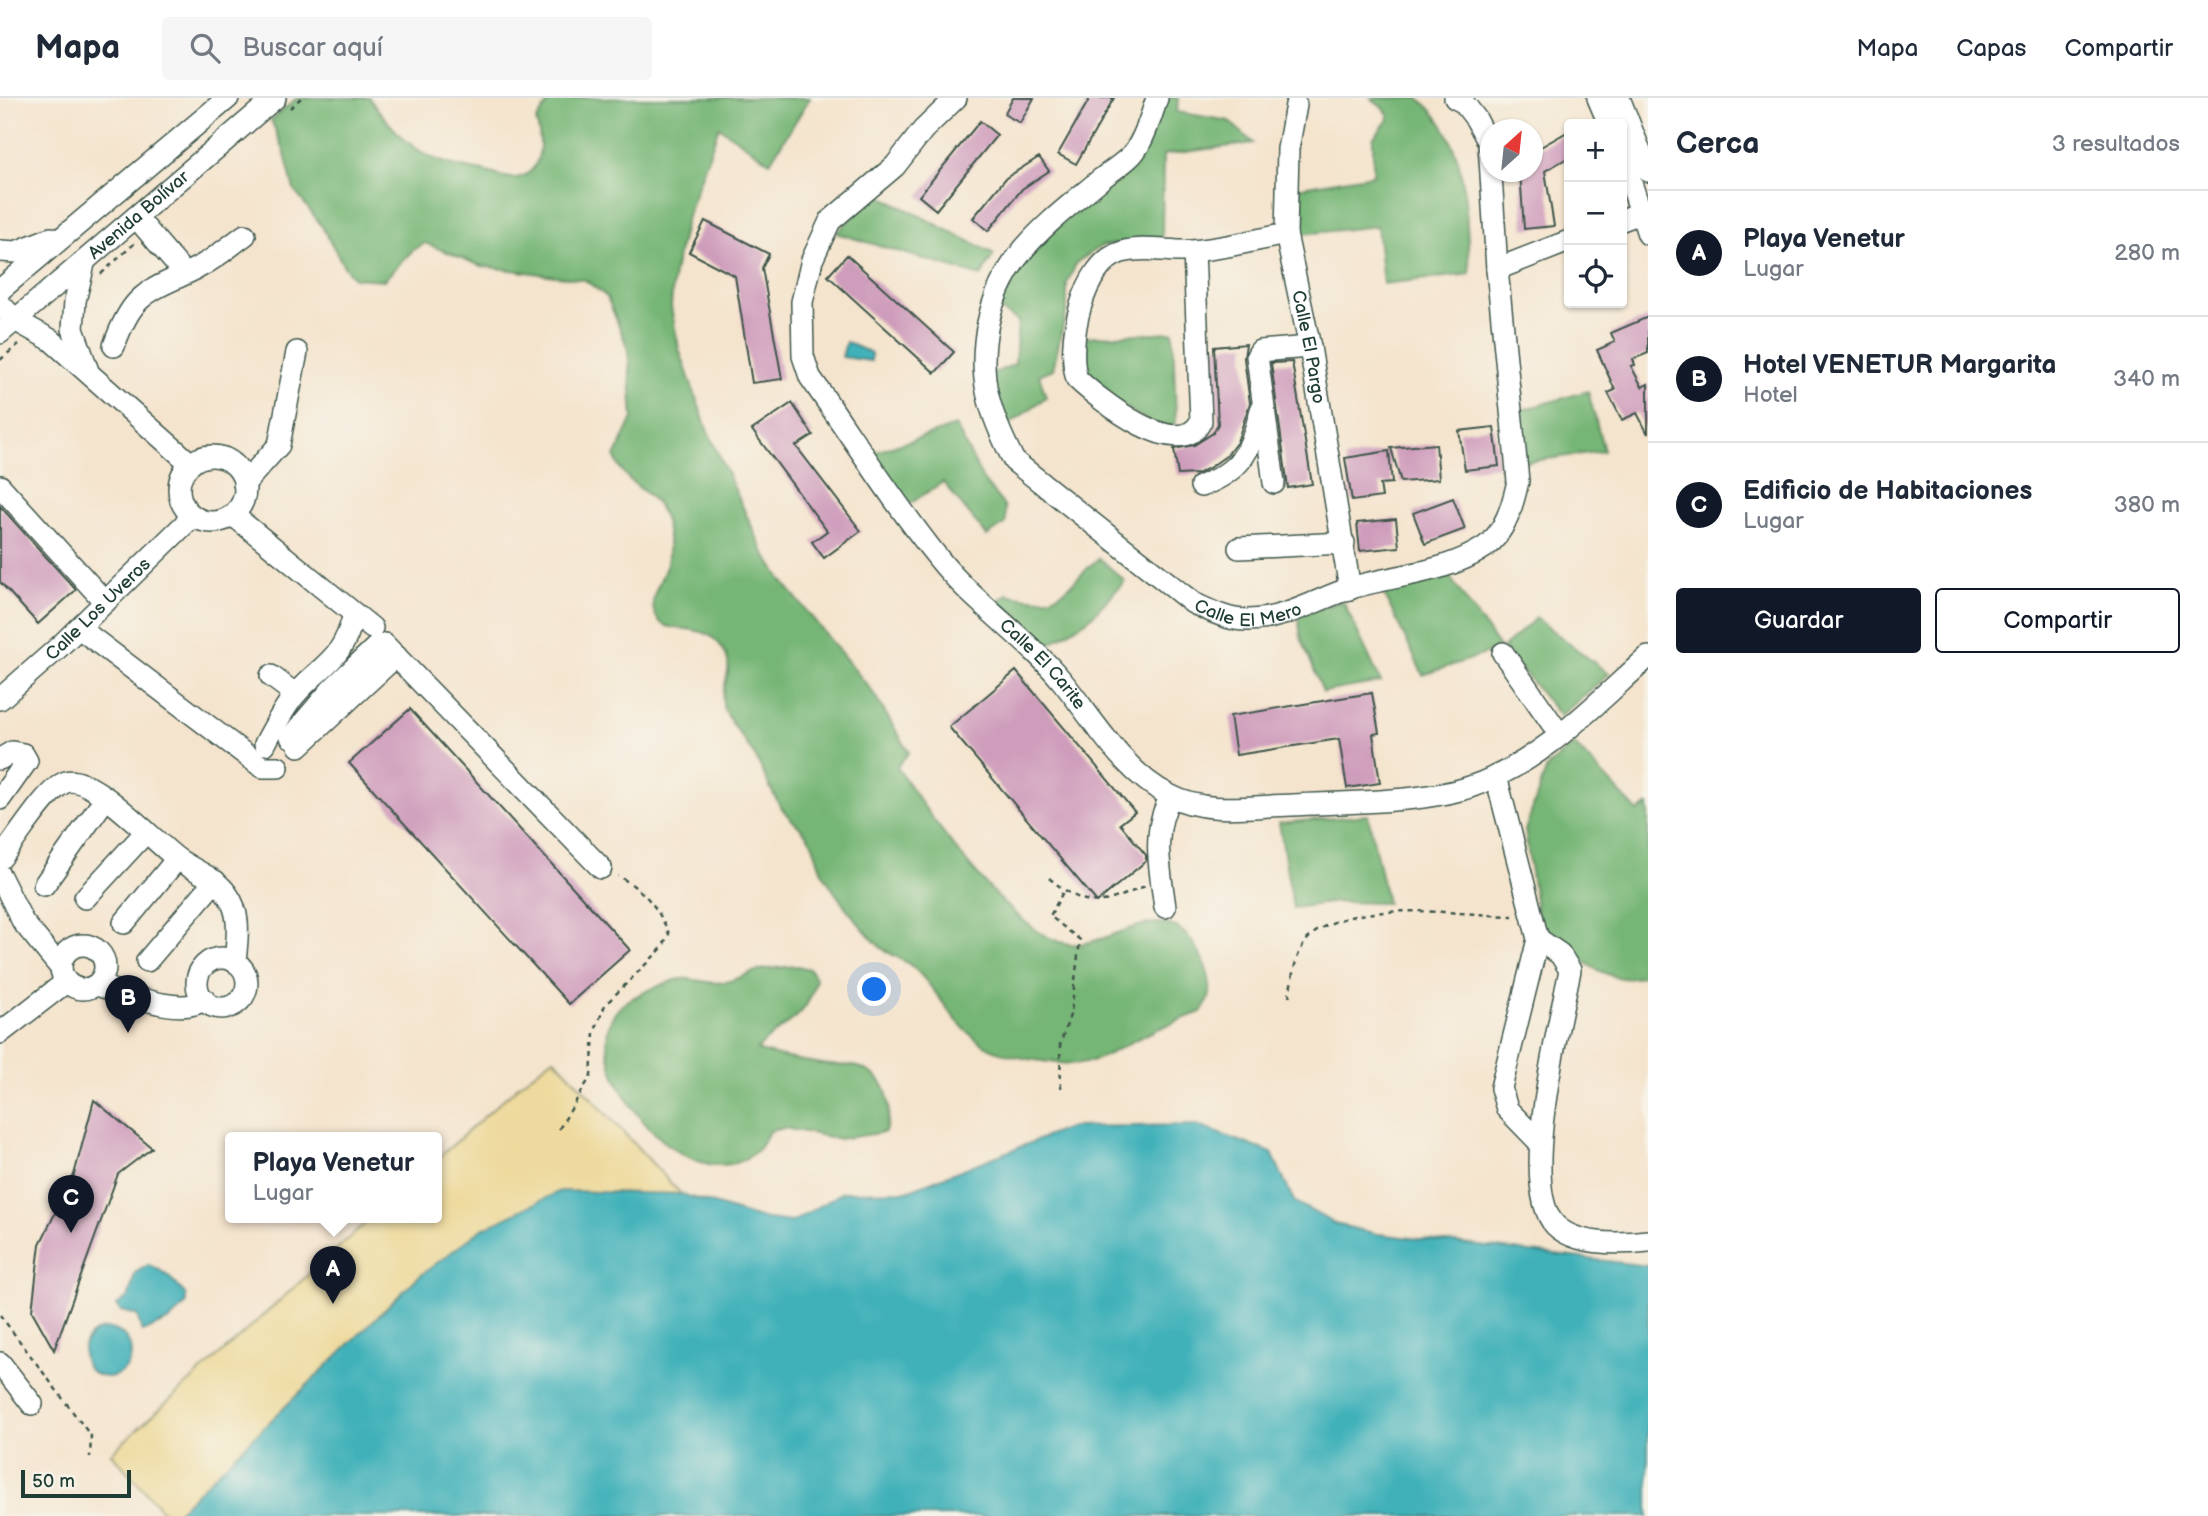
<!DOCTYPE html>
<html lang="es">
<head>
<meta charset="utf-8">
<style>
  body { margin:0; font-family:"Balsamiq Sans",sans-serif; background:#f6f6f7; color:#1f2937 }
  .controls { position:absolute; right:21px; top:21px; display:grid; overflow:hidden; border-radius:7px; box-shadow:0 2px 5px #0004 }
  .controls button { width:63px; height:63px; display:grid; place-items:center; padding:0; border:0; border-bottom:2px solid #e0e1e3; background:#fff; color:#1f2937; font:35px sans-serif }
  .compass { position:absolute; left:1480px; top:21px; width:63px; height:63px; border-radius:50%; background:#fff; box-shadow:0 2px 5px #0004; rotate:27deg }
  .scale { position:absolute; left:21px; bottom:18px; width:110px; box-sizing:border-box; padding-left:7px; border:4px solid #1f3d34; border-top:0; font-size:19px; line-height:24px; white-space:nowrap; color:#1f3d34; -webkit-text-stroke:5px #f7f3e8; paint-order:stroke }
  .you { position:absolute; left:875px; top:892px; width:24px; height:24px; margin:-18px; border:5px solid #fff; border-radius:50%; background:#1a73e8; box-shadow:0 0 0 10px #1a73e833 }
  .badge { display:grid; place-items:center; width:46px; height:46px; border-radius:50%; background:#111827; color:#fff; font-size:23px; font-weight:700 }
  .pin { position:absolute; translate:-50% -58px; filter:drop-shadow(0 2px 4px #0008) }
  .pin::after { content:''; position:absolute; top:37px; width:24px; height:21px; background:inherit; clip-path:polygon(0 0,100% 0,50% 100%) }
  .popup { position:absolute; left:225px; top:1034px; width:217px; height:91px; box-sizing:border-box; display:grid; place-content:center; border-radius:7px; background:#fff; filter:drop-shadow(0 2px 5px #0005); font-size:23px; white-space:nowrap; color:#747a83 }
  .popup b { font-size:26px; color:#1f2937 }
  .popup::after { content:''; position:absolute; left:50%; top:100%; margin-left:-14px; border:14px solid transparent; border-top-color:#fff }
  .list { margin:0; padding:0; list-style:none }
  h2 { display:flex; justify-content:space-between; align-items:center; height:91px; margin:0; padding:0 28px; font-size:30px }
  h2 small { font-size:23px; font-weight:400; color:#747a83 }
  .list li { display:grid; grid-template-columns:46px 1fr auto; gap:21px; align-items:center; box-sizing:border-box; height:126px; padding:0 28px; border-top:2px solid #e0e1e3 }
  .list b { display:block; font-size:26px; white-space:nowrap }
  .list p { margin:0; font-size:23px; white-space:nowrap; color:#747a83 }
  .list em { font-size:23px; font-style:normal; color:#747a83 }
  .actions { display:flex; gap:14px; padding:21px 28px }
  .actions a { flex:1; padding:16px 0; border:2px solid #111827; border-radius:7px; text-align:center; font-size:24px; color:#111827 }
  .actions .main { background:#111827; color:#fff }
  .icon { flex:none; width:38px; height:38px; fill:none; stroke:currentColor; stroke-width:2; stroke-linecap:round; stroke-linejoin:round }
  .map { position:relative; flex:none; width:1648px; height:1418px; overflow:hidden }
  header { display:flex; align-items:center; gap:42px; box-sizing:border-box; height:98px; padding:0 35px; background:#fff; border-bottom:2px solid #e0e1e3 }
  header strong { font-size:33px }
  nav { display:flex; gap:38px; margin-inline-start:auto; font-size:24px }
  .search { width:490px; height:63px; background:#f6f6f7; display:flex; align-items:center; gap:18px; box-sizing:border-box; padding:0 24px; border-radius:7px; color:#747a83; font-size:26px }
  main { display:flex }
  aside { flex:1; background:#fff }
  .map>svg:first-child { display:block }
  .forest { fill:#75b575; stroke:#4a7954; stroke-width:2 }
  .sand { fill:#eeda9e; stroke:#868c69; stroke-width:2 }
  .water { fill:#41b1b9; stroke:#307776; stroke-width:2 }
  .building { fill:#cf9dbc }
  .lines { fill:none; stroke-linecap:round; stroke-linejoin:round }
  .minor-casing { stroke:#3f564b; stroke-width:24 }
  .path { stroke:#3f564b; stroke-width:2.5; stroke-dasharray:5 5; stroke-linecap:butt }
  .minor { stroke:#fff; stroke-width:21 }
  .labels { text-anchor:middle; stroke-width:5; stroke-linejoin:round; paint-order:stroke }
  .street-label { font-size:18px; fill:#1f3d34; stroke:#f7f3e8 }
</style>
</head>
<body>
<header>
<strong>Mapa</strong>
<div class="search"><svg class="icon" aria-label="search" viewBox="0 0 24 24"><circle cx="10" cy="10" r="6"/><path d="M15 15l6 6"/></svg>Buscar aquí</div>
<nav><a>Mapa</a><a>Capas</a><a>Compartir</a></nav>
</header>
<main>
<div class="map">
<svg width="1648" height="1418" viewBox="0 0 1648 1418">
  <rect width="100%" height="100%" fill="#f7f3e8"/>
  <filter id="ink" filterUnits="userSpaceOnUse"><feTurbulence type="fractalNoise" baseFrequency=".0143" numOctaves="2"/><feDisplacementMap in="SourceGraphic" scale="14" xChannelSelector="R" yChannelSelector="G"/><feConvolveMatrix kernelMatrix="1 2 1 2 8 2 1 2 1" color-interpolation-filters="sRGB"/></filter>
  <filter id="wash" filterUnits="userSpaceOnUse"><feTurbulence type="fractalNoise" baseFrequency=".00686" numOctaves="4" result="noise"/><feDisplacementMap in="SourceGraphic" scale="28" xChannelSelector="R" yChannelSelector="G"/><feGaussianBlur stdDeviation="1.57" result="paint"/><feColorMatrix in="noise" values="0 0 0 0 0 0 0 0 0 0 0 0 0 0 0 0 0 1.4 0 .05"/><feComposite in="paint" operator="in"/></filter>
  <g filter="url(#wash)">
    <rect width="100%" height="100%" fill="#f4e4cd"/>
    <path class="forest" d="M297 0H369C384 19 397 37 417 51 437 65 460 69 483 73 494 75 503 81 515 80 543 76 543 44 536 23L551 0H810L770 64 719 29 687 118 674 174 671 209 679 251 707 331 763 453 783 484 872 593 909 654 897 669C927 715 1010 833 1064 845 1102 854 1147 807 1182 833 1197 844 1212 877 1210 895 1210 902 1205 909 1201 914 1182 921 1161 929 1143 938 1111 953 1098 969 1059 965 1037 963 1002 959 983 946 951 925 941 896 916 872 905 860 887 857 877 846 858 826 839 802 825 779 817 767 817 752 809 740 803 730 791 723 784 713 772 697 766 679 757 662 748 645 733 630 725 613 716 593 735 576 726 557 708 517 669 541 657 520 645 500 663 483 667 465 669 457 668 447 668 439 662 386 629 398 615 359L633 320 628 250 607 199 585 182 481 168 425 145 412 153 384 182 354 180 345 170 321 127 294 92 284 52 271 22Z
      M1156 0H1178L1177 14 1229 23 1253 45 1163 57 1162 139 1102 148 1077 164 1067 185V210L1053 271 1039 277 1046 299 999 334 985 279 1015 266 1018 223 997 210 1027 156 1110 82Z
      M1371 0H1418C1471 40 1465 116 1470 176L1383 186 1377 128 1295 137 1289 91 1373 77V40L1389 21 1387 14Z
      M877 96 994 156 981 178 836 135Z
      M1173 234 1176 324 1167 334 1085 286 1080 259 1085 239Z
      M1588 293 1604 353 1511 366 1508 316Z
      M956 328 983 382 1005 409 1006 425 987 438 943 384 905 409 866 357Z
      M1099 460 1125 483 1089 521 1053 544 1046 546 998 503 1007 496C1065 510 1061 492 1099 460Z
      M1447 475 1500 551 1423 577 1380 488Z
      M1343 503 1381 584 1323 594 1301 540 1298 517Z
      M1536 520 1609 576 1560 618 1503 549Z
      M1574 646 1638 714 1648 707V874C1617 898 1563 849 1539 831L1525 732 1547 669Z
      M1368 717 1387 805 1337 804 1293 810 1279 725Z
      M797 868 810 871 816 882C806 926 782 922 757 952 780 960 807 964 831 967 840 968 849 966 858 969 890 979 893 1006 885 1034L840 1041 784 1030 770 1033C765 1039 761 1050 755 1054 687 1112 568 960 620 909 630 899 674 879 688 881 701 882 712 887 725 884 737 882 748 875 760 872 772 870 785 869 797 868Z"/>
    <path class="sand" d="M554 960 681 1096 560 1093 417 1180 173 1418H167L111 1355 371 1120H436V1062L526 981Z"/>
    <path class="water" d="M846 244 871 255V263L842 259Z
      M1196 1027 1272 1055 1294 1103 1335 1126 1378 1136 1648 1168V1418H173L417 1180 482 1131 560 1093 681 1096 759 1120 792 1124 843 1094 907 1093 1071 1029Z
      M148 1167C165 1172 175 1185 186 1197V1206L170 1222 142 1234 137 1217 121 1213 117 1207 129 1198 135 1175Z
      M83 1255a24 24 0 1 1 48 0a24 24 0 1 1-48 0Z"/>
    <g id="blocks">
      <path class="building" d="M1013 0H1034L1020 25 1004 16Z
        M1090 0H1114L1076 66 1058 56Z
        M980 23 997 37 936 112 919 98Z
        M1569 33V59L1545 73 1554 128 1524 131 1520 74H1532V54Z
        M1039 59 1049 73 1022 91 988 133 973 120 1006 80Z
        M705 123 769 156 762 170 782 281 752 285 735 178 689 154Z
        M847 157 954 254 935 275 828 178Z
        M1648 219V255L1633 261 1635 267 1631 268 1642 289 1648 286V336L1637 315 1622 322 1608 295 1615 292 1597 252 1615 244 1611 235Z
        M1246 246 1244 260 1250 305 1237 344 1226 358 1209 370 1197 376 1178 377 1174 351 1194 347 1213 335 1218 326 1214 249Z
        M1292 264 1312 386 1288 390 1271 265Z
        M792 305 813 337 796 348 861 433 824 460 812 444 827 433 752 332Z
        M1494 329 1499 368 1465 372 1459 333Z
        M1436 346 1439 381 1401 384 1391 350Z
        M1389 353 1392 385 1380 386 1382 399 1352 403 1345 360Z
        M1453 400 1465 431 1425 446 1413 415Z
        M0 408 76 492 38 526 0 484Z
        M1396 421 1399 449 1360 453 1357 425Z
        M1016 573 1135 714 1120 726 1146 757V763L1097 804 949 629Z
        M1372 595 1379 635 1373 636 1380 685 1347 690 1339 641 1236 657 1230 618Z
        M410 611 630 852 569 906 349 665Z
        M94 1002 152 1050 118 1076 54 1252 32 1213 40 1146 74 1077Z"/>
    </g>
  </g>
  <g filter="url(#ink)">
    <use href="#blocks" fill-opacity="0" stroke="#3f564b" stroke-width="2"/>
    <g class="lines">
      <defs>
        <g id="minor">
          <path id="s1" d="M956 0 923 32 895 68 830 123 812 162 802 204 803 258 810 279C853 340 893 404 939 461 975 506 1026 539 1062 583 1094 622 1123 674 1169 697 1206 717 1251 708 1292 707 1344 704 1421 705 1470 689 1541 665 1594 607 1648 559"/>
          <path id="s2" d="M1157 0C1152 16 1146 36 1137 50 1130 62 1112 72 1101 81 1050 124 1002 156 988 225 977 279 989 314 1014 363L1193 505C1211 513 1229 523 1249 522 1287 521 1317 501 1351 490 1394 477 1447 475 1485 449 1505 435 1513 406 1518 383L1497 171 1489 45 1476 21 1463 4 1455 0"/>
          <path d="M1598 0 1609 26"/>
          <path d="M1619 0 1648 73"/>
          <path id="s3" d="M1296 7 1288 51 1286 136 1310 249 1350 491"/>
          <path d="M1622 58 1648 136"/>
          <path d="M136 119 183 174"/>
          <path d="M1622 122 1648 112"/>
          <path d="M0 153 16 154 51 140"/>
          <path d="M1194 153 1201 323C1180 367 1098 301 1077 281 1066 247 1082 165 1122 154 1142 148 1170 154 1191 153 1222 151 1255 142 1286 136"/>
          <path d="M84 166 75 203 73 231 88 273"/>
          <path d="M1497 171 1569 143"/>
          <path d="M0 192 228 0"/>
          <path d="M0 206 15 222 51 242 191 366"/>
          <path id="s4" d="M0 235 275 0"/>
          <path d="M114 248C134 190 151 194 201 168 216 160 231 147 245 137"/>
          <circle cx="212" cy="391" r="33"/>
          <path d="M1274 385 1257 258 1260 253 1310 249"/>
          <path d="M244 386 279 347 297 254"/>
          <path d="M0 388 105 504"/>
          <path d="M1201 388C1243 372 1250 353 1261 312"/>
          <path d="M233 417 372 530"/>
          <path d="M1239 450 1344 445"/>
          <path d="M79 530 262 669H278"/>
          <path d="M384 546 601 770"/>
          <path d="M1503 555 1560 637"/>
          <path d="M271 578 295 596"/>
          <path id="s5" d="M0 601 58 550 193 418"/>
          <path d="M291 639 332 591 376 549"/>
          <path d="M265 646C274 629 282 613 294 598 323 564 342 565 354 516"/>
          <path d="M299 648 396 558"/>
          <path d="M0 661 12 654 23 656 27 663 0 701"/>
          <path d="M1496 678 1538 841 1501 990 1507 1011 1539 1044"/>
          <path d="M0 761C15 744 46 691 66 684 92 675 157 747 179 762 195 773 216 780 227 796 242 816 237 841 235 864"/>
          <path d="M0 778 23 824 61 870"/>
          <path d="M44 787 105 701"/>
          <path d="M85 800 146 734"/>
          <path d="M1165 809C1160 771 1151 732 1171 699"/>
          <path d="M124 825 177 761"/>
          <path d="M1538 841 1560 856 1570 872C1560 924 1518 1088 1555 1127 1576 1148 1621 1146 1648 1143"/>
          <circle cx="83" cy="869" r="22"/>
          <circle cx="222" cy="885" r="25"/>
          <path d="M147 863 215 783"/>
          <path d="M96 887C121 894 184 920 204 901"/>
          <path d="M0 935 66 884"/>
          <path d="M0 1265 32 1306"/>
        </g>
      </defs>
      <use href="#minor" class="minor-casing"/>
      <path class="path" d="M290 10 301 0
        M101 176 135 145
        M0 262 19 246
        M1049 780C1089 813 1101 807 1145 788
        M1289 899C1292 881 1294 859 1306 843 1343 798 1460 817 1513 818
        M1061 990 1060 947 1071 914 1080 842 1050 818 1064 792
        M559 1031 591 978 594 935 605 907 662 850 669 836C658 809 644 792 618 778
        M0 1217 91 1338 90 1359"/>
      <use href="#minor" class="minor"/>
    </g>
  </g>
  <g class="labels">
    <g class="street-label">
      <text dy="6" stroke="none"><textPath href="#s4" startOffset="182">Avenida Bolívar</textPath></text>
      <text dy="6" stroke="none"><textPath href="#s3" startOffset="245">Calle El Pargo</textPath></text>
      <text dy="6" stroke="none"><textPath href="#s2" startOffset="719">Calle El Mero</textPath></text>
      <text dy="6" stroke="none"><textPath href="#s5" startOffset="133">Calle Los Uveros</textPath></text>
      <text dy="6" stroke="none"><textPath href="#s1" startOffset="710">Calle El Carite</textPath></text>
    </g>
  </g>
</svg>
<div class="controls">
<button>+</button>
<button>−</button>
<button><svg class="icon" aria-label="locate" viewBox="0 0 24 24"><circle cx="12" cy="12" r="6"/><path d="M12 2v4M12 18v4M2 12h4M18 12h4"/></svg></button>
</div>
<svg class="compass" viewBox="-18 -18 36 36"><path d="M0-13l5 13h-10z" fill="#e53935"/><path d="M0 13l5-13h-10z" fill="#747a83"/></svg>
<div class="scale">50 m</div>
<div class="you"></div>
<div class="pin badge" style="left:333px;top:1206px">A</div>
<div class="popup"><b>Playa Venetur</b>Lugar</div>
<div class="pin badge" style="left:128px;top:935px">B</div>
<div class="pin badge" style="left:71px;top:1135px">C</div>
</div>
<aside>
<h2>Cerca<small>3 resultados</small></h2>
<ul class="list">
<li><span class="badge">A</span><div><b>Playa Venetur</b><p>Lugar</p></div><em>280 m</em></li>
<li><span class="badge">B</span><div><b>Hotel VENETUR Margarita</b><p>Hotel</p></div><em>340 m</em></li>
<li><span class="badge">C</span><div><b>Edificio de Habitaciones</b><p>Lugar</p></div><em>380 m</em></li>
</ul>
<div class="actions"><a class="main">Guardar</a><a>Compartir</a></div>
</aside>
</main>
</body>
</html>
